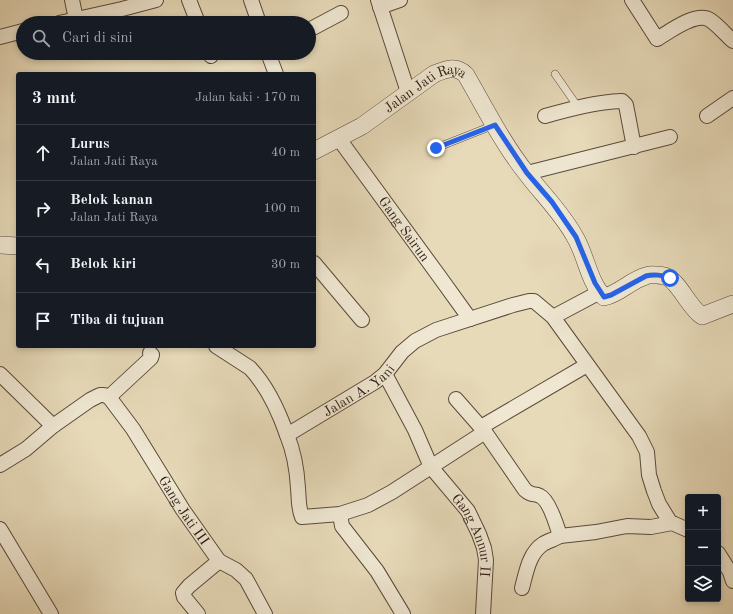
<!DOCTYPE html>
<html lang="id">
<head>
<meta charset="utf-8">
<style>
  body { margin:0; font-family:"Old Standard TT",serif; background:#242831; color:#f1f3f6 }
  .controls { position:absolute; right:12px; bottom:12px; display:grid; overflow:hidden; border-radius:4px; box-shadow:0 2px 6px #0003 }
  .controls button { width:36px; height:36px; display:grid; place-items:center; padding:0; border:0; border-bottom:1px solid #363941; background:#171b24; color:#f1f3f6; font:20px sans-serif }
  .stop { position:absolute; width:12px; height:12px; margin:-9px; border:3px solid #2563eb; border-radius:50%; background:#fff }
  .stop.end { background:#2563eb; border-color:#fff; box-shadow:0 1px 4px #0008 }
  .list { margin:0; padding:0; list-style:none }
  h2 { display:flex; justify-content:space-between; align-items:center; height:52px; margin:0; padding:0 16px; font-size:17px }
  h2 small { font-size:13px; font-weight:400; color:#9ea1a6 }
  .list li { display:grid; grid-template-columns:26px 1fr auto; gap:12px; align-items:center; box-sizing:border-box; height:56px; padding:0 16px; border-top:1px solid #363941 }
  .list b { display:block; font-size:15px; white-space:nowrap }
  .list p { margin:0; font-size:13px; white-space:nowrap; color:#9ea1a6 }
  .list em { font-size:13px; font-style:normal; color:#9ea1a6 }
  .icon { flex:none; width:22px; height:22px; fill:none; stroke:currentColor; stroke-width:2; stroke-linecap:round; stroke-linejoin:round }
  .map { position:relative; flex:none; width:733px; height:614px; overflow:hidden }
  .search { position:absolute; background:#171b24; box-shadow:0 2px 6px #0003; left:16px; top:16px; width:300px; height:44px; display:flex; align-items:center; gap:10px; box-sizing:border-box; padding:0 14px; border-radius:22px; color:#9ea1a6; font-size:15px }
  .panel { position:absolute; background:#171b24; box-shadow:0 2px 6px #0003; left:16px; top:72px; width:300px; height:276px; border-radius:4px }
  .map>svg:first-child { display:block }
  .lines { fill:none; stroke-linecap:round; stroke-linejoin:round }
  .service-casing { stroke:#5a4a3b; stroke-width:8 }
  .minor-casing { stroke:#5a4a3b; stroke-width:16 }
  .tertiary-casing { stroke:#5a4a3b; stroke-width:18 }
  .service { stroke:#efe7d2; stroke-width:7 }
  .minor { stroke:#efe7d2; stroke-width:14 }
  .tertiary { stroke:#efe7d2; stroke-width:17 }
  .route { stroke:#2563eb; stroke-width:5 }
  .labels { text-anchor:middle; stroke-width:3.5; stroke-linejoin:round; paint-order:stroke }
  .street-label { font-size:14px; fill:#2b1a11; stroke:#efe7d2 }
</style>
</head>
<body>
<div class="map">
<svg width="733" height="614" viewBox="0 0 733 614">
  <rect width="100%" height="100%" fill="#e7dab9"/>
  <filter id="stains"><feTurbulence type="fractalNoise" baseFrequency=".005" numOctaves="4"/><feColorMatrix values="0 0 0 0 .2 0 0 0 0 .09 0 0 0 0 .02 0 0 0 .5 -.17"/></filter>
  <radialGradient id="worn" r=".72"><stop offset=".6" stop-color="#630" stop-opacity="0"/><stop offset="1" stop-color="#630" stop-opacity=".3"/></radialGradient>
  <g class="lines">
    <defs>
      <path id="service" d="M555 74 578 107
        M436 148 494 125"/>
      <g id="minor">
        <path d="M72 0 76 19"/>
        <path d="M189 0 198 23"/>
        <path d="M251 0 259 23"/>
        <path d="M378 0 408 92"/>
        <path d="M632 0 657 39C669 32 696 11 710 20 718 25 726 35 733 41"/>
        <path d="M380 7 400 0"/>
        <path d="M59 23 122 9 156 0"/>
        <path d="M309 30 341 13"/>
        <path d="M0 37 23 31"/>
        <path d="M210 53 211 56"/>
        <path d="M268 53 276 74"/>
        <path d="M545 116C570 109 596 102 622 101L626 105 634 147"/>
        <path d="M707 116 733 98"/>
        <path id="s1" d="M339 139 439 276 470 319"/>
        <path d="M527 173 670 137"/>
        <path d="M314 263 362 320"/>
        <path d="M553 317 600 292"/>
        <path id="s2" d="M216 346 250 368C267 386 279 412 287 435L375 382 385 374 402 352 415 341 436 330 513 305 529 301H534L553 317 639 436 647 452 649 475 654 491 659 504 670 522 688 530"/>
        <path d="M0 374 53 426"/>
        <path id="s3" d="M385 374 415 430 431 467 468 511 479 534 484 548 486 560 483 614"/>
        <path id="s4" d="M109 397 133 429 183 510 219 561 189 586 183 593 184 597 198 614"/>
        <path d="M109 397 151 358 152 355 150 353"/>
        <path d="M456 399 485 432 525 490C533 497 533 492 540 496 549 500 557 526 560 536 555 539 548 541 543 544 529 553 526 573 522 588"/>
        <path d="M481 427 587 365"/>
        <path d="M287 435C294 452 297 470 298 488 299 498 298 507 302 517L340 514 368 505 392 492 485 432"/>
        <path d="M0 465 26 449 53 426 90 400 100 395H104L109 397"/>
        <path d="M340 514 342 526 377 571 403 614"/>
        <path d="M0 529 51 614"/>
        <path d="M560 536 596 532 627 526 651 527 672 523"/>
        <path d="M718 553 730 572 733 581"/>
        <path d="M219 561 236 570 246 579 265 614"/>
      </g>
      <g id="tertiary">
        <path id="s5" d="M314 151 362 126 434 74C446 69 456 65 466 75 485 108 503 144 527 174 543 195 562 213 575 237 586 255 589 283 604 297 619 294 631 280 646 276 650 274 654 275 658 275 661 276 664 275 667 277 679 282 690 309 702 316L733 304"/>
        <path d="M0 245 18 246"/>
      </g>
    </defs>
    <use href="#service" class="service-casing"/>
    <use href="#minor" class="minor-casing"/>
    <use href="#tertiary" class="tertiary-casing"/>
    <use href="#service" class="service"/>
    <use href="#minor" class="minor"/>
    <use href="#tertiary" class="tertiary"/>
  </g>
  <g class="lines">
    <path class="route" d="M436 148 495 125 527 173 552 202 576 237 595 283 604 297 611 295 646 276C653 274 663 275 670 278"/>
  </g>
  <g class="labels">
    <g class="street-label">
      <text dy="5" stroke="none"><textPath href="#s5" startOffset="130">Jalan Jati Raya</textPath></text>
      <text dy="5" stroke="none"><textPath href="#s1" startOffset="111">Gang Sairun</textPath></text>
      <text dy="5" stroke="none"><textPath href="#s2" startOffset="202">Jalan A. Yani</textPath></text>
      <text dy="5" stroke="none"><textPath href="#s4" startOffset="136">Gang Jati III</textPath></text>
      <text dy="5" stroke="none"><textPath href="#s3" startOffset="186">Gang Annur II</textPath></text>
    </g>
  </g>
  <rect width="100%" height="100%" filter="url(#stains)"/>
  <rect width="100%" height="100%" fill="url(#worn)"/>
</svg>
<div class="controls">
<button>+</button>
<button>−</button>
<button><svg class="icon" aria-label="layers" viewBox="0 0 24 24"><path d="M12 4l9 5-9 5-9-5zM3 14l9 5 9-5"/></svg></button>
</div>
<div class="stop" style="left:670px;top:278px"></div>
<div class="stop end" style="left:436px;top:148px"></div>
<div class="search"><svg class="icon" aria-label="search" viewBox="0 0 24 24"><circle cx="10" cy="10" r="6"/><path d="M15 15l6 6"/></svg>Cari di sini</div>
<section class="panel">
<h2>3 mnt<small>Jalan kaki · 170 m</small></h2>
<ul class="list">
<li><svg class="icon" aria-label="ahead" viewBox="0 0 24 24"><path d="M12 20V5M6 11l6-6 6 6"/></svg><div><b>Lurus</b><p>Jalan Jati Raya</p></div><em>40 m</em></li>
<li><svg class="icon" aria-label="right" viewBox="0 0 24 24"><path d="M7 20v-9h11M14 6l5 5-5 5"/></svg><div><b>Belok kanan</b><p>Jalan Jati Raya</p></div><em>100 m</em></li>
<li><svg class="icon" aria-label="left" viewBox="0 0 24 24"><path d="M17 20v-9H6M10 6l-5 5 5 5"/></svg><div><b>Belok kiri</b></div><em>30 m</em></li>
<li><svg class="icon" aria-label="arrive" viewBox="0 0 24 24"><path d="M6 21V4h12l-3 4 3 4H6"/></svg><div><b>Tiba di tujuan</b></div></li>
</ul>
</section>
</div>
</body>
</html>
